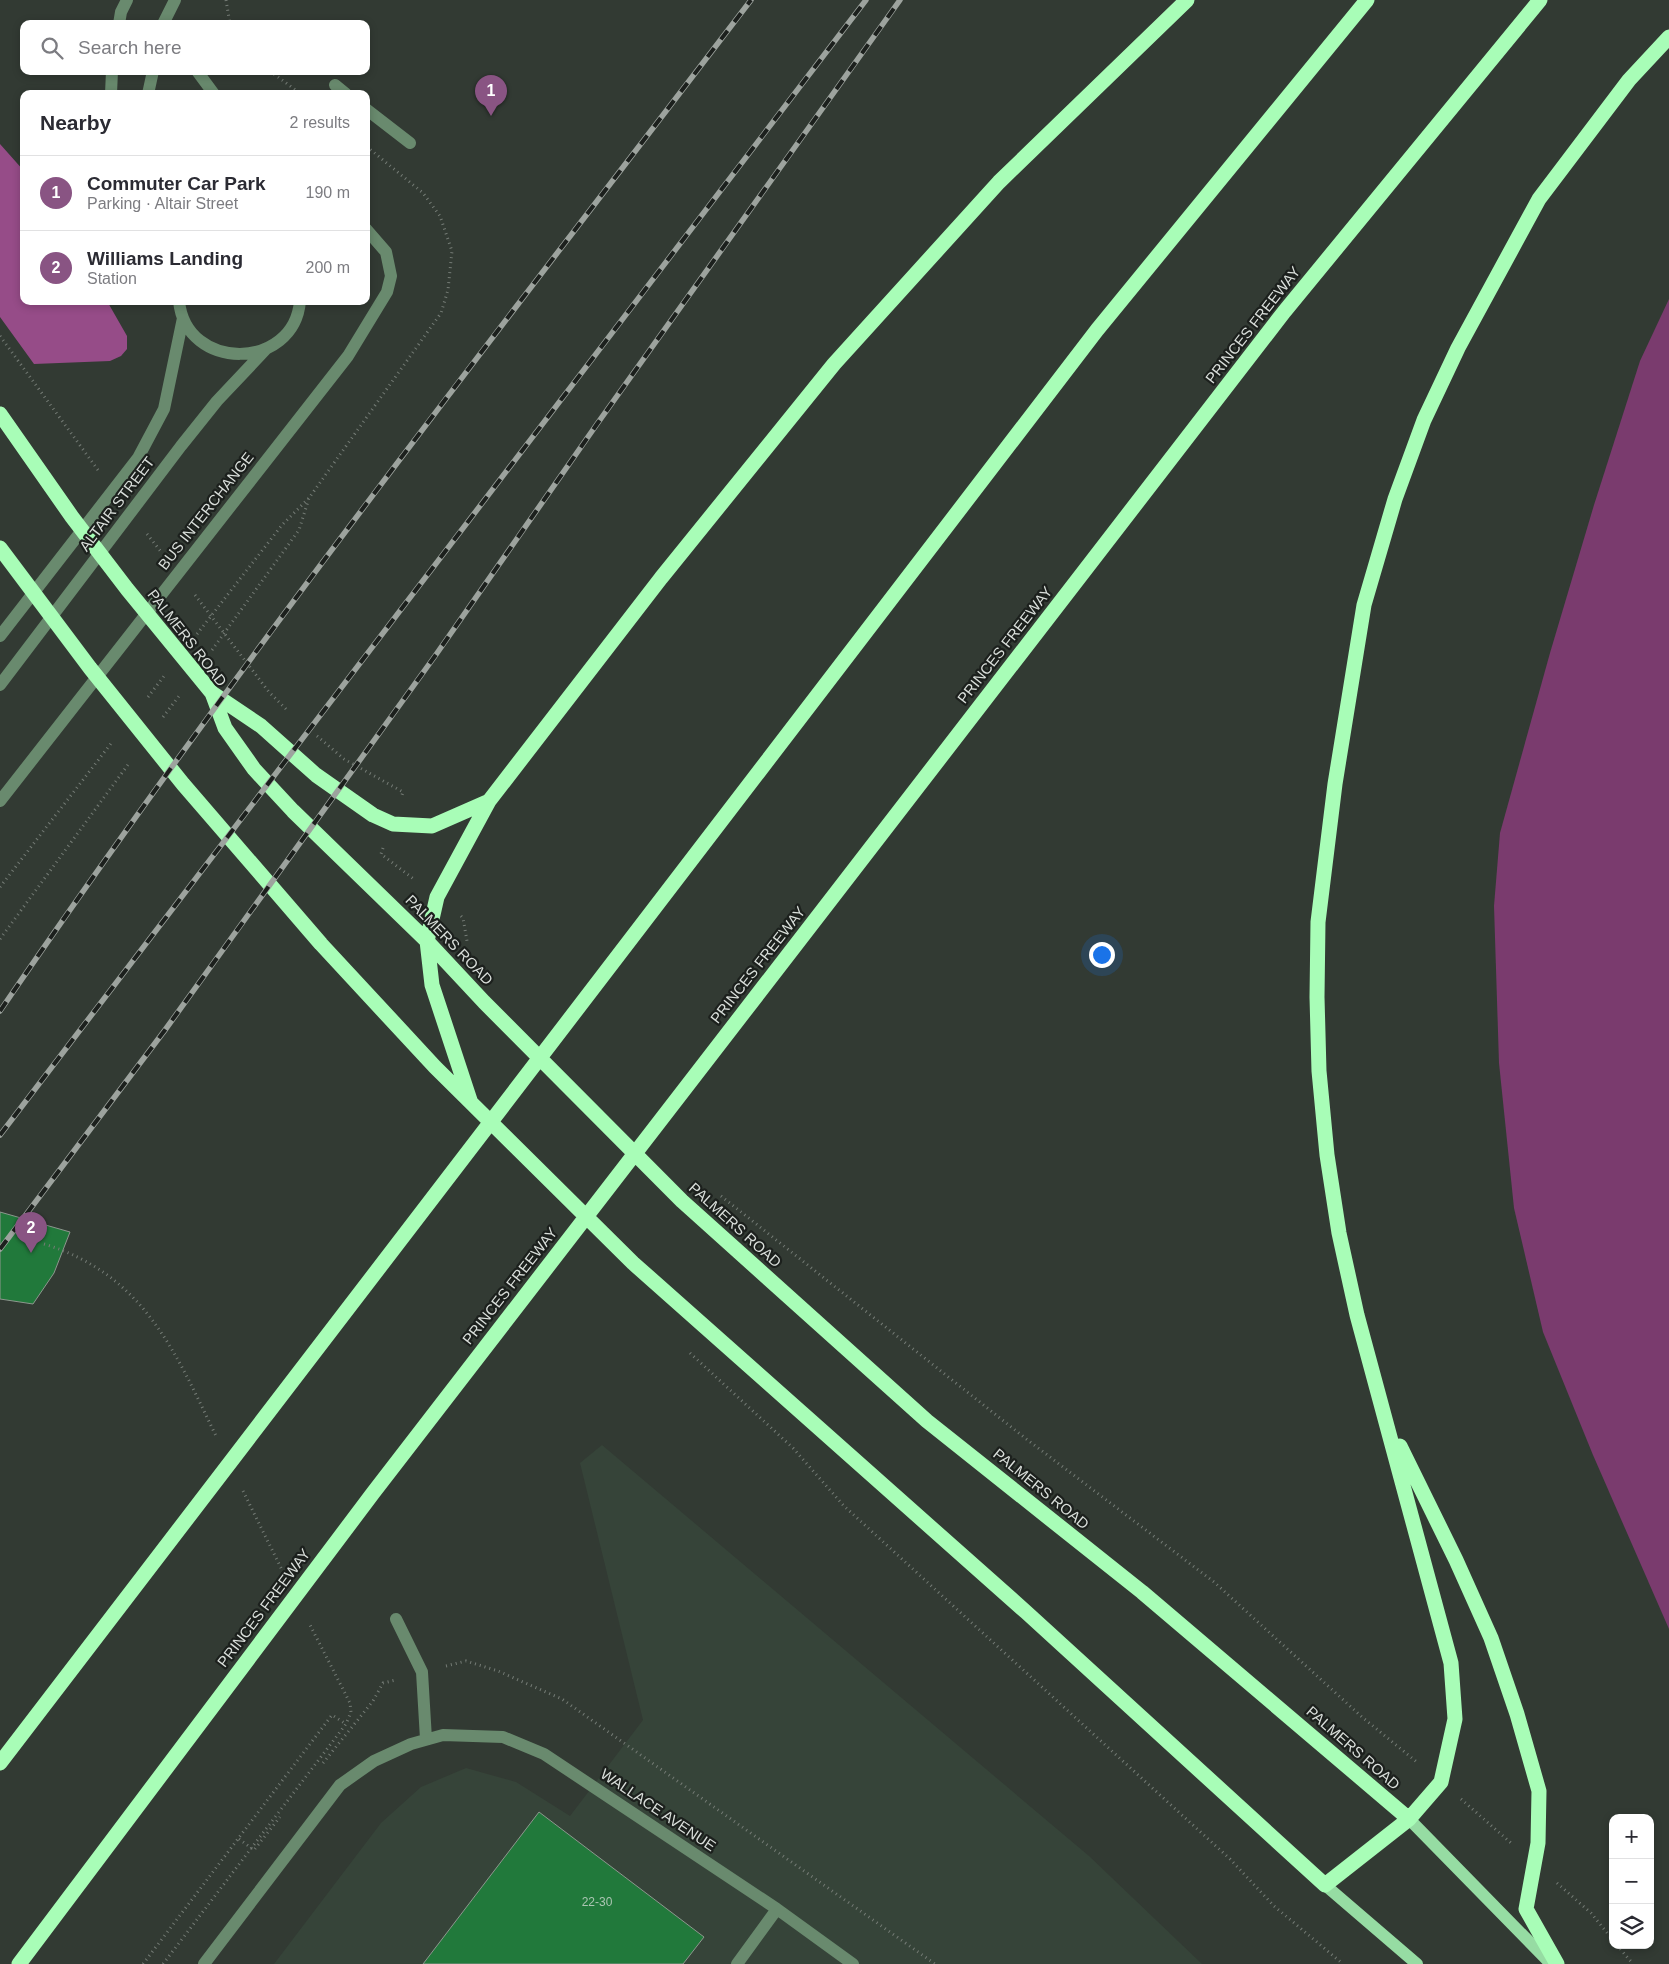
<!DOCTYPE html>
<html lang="en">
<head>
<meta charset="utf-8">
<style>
  body { margin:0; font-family:Arial,sans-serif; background:#f7f7f7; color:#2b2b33 }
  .controls { position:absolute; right:15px; bottom:15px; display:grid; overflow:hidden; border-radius:10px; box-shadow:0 2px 8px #0003 }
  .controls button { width:45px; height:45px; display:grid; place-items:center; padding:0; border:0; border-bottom:1px solid #e1e1e2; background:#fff; color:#2b2b33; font:25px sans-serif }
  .you { position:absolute; left:1101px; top:954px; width:18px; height:18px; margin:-12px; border:4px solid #fff; border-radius:50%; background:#1a73e8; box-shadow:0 0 0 8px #1a73e833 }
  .badge { display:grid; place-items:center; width:32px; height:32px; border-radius:50%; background:#895483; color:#fff; font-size:16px; font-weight:700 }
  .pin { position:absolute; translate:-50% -41px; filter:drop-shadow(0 1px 2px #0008) }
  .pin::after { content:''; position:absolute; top:26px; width:18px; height:15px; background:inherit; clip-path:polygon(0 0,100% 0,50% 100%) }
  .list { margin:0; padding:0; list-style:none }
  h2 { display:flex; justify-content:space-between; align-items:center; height:65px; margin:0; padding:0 20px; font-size:21px }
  h2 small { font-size:16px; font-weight:400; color:#7c7c81 }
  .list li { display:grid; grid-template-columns:32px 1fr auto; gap:15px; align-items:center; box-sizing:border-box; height:75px; padding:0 20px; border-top:1px solid #e1e1e2 }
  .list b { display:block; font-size:19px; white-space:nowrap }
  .list p { margin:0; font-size:16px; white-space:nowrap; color:#7c7c81 }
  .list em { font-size:16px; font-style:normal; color:#7c7c81 }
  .icon { flex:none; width:28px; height:28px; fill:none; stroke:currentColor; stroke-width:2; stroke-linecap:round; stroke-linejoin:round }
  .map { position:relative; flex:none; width:1669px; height:1964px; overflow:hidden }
  .search { position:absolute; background:#fff; box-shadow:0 2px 8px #0003; left:20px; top:20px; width:350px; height:55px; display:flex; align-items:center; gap:12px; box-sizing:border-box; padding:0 18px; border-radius:10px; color:#7c7c81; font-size:19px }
  .panel { position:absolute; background:#fff; box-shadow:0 2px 8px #0003; left:20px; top:90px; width:350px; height:215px; border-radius:10px }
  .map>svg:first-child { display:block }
  .built { fill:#364439 }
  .green { fill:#7a3b6e }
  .forest { fill:#964c88 }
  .building { fill:#21793b; stroke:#8d978e }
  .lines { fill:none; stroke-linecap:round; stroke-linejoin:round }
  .path { stroke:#757c76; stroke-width:3; stroke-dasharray:1 4; stroke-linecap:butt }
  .minor { stroke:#698a6e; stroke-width:12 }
  .major { stroke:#96dca3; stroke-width:12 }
  .highway { stroke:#a8fdb7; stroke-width:15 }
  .rail-casing { stroke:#9da39e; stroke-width:5.5 }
  .rail { stroke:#1c201d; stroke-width:4; stroke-dasharray:11; stroke-linecap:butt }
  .labels { text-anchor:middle; stroke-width:4.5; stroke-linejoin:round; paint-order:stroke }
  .number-label { font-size:12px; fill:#abc5b2 }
  .street-label { font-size:15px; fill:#d9deda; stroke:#1c201d }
</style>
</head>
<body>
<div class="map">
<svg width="1669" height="1964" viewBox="0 0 1669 1964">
  <rect width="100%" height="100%" fill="#323a33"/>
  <path class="built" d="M602 1445 1089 1856 1202 1964H274L381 1823 421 1787 466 1768 516 1782 570 1816 643 1720 580 1463Z"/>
  <path class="green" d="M1669 299V1629L1593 1455 1543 1332 1514 1208 1499 1063 1494 906 1500 833 1550 653 1594 505 1640 361Z"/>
  <path class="forest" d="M0 144 24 171V301H107L127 336V349L121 356 110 361 34 364 0 317Z"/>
  <path class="building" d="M0 1212 70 1232 54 1273 33 1304 0 1299Z
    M539 1812 704 1937 683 1964H423Z"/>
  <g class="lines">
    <path class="path" d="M226 0 230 24
      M270 71 301 94
      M0 336 98 470
      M147 534 162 553
      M195 595 269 692 288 711
      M197 634 282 525 309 498
      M212 650 299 530 309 498 441 313 448 290 452 251 440 216 423 193 366 146
      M148 697 164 676
      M163 717 179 696
      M317 736 344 759 403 792 401 798
      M383 848 381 854 415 880
      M0 887 113 741
      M461 916 463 918 467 941
      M0 939 130 762
      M721 1196 1025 1438 1214 1582 1362 1717 1418 1763
      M44 1244C143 1274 175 1351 216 1436
      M690 1353 793 1448 844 1506 1230 1859 1274 1906 1343 1964
      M243 1491 282 1570
      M446 1666 466 1661 498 1671 562 1699 935 1964
      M323 1763 373 1701 383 1683 396 1680
      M1461 1799 1511 1843
      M239 1839 254 1850 280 1817
      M1557 1883 1591 1913 1613 1940
      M1617 1945 1633 1964
      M143 1964 332 1715 346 1724
      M163 1964 346 1724 351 1712 350 1703 309 1623"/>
    <path class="minor" d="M119 24 121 12 127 0
      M163 24 175 0
      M197 71 214 94
      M335 85 346 94
      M111 94 112 71
      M148 94 153 71
      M366 109 410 143
      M179 301C186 372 294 371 300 301
      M0 636 138 458 164 409 183 318
      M0 685 181 446 217 401 267 348
      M0 801 348 356 387 292 391 276 386 252 366 229
      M396 1619 422 1672 426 1739
      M204 1964 340 1785 374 1761 411 1744 443 1735 503 1737 544 1754 777 1909 853 1964
      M737 1964 777 1909"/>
    <path class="major" d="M1409 1819 1551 1964
      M1325 1885 1417 1964"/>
    <path class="highway" d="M0 414 72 517 127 589 212 693 225 728 254 769 293 811 427 941 484 1002 682 1201 927 1421 1142 1592 1409 1819
      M0 548 90 668 183 784 321 944 435 1067 633 1263 1026 1612 1325 1885 1409 1819 1441 1782 1455 1719 1451 1663 1357 1315 1339 1233 1327 1155 1319 1071 1317 997 1318 922 1335 784 1364 605 1395 499 1424 420 1458 348 1539 199 1629 80 1669 37
      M212 693 261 726 316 775 373 815 393 824 432 826 489 801
      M470 1100 432 985 427 941 437 897 489 801 661 578 834 364 999 182 1187 0
      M1400 1446 1456 1560 1491 1638 1517 1714 1539 1791 1538 1843 1526 1909 1557 1964
      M0 1763 1097 330 1367 0
      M19 1964 373 1493 1284 312 1540 0"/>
    <defs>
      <path id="rail" d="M0 1011C237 664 496 334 751 0
        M0 1135 866 0
        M0 1249 165 1030 235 933 435 656 597 424 900 0"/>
    </defs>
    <use href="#rail" class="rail-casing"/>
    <use href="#rail" class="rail"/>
  </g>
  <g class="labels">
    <g class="number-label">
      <text x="597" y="1906">22-30</text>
    </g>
    <g class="street-label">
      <text transform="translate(1253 325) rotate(-52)" y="5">PRINCES FREEWAY</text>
      <text transform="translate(117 504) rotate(-53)" y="5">ALTAIR STREET</text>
      <text transform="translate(206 511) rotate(-52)" y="5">BUS INTERCHANGE</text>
      <text transform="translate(187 638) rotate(52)" y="5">PALMERS ROAD</text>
      <text transform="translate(1005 645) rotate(-52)" y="5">PRINCES FREEWAY</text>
      <text transform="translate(449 940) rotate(46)" y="5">PALMERS ROAD</text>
      <text transform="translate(758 965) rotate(-52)" y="5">PRINCES FREEWAY</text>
      <text transform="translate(735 1225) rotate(42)" y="5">PALMERS ROAD</text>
      <text transform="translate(510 1286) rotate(-52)" y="5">PRINCES FREEWAY</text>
      <text transform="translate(1041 1489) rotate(39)" y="5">PALMERS ROAD</text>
      <text transform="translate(264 1608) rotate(-53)" y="5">PRINCES FREEWAY</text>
      <text transform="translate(1353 1748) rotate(41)" y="5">PALMERS ROAD</text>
      <text transform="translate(658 1810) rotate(34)" y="5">WALLACE AVENUE</text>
    </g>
  </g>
</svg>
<div class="controls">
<button>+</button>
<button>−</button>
<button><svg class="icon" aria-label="layers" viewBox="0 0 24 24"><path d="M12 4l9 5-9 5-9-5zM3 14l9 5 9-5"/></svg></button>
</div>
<div class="you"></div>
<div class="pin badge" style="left:491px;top:116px">1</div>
<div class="pin badge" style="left:31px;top:1253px">2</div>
<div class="search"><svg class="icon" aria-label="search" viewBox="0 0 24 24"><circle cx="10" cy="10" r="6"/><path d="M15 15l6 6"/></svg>Search here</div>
<section class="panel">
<h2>Nearby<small>2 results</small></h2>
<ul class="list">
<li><span class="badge">1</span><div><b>Commuter Car Park</b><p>Parking · Altair Street</p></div><em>190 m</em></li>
<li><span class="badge">2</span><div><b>Williams Landing</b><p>Station</p></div><em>200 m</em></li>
</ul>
</section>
</div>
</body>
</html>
